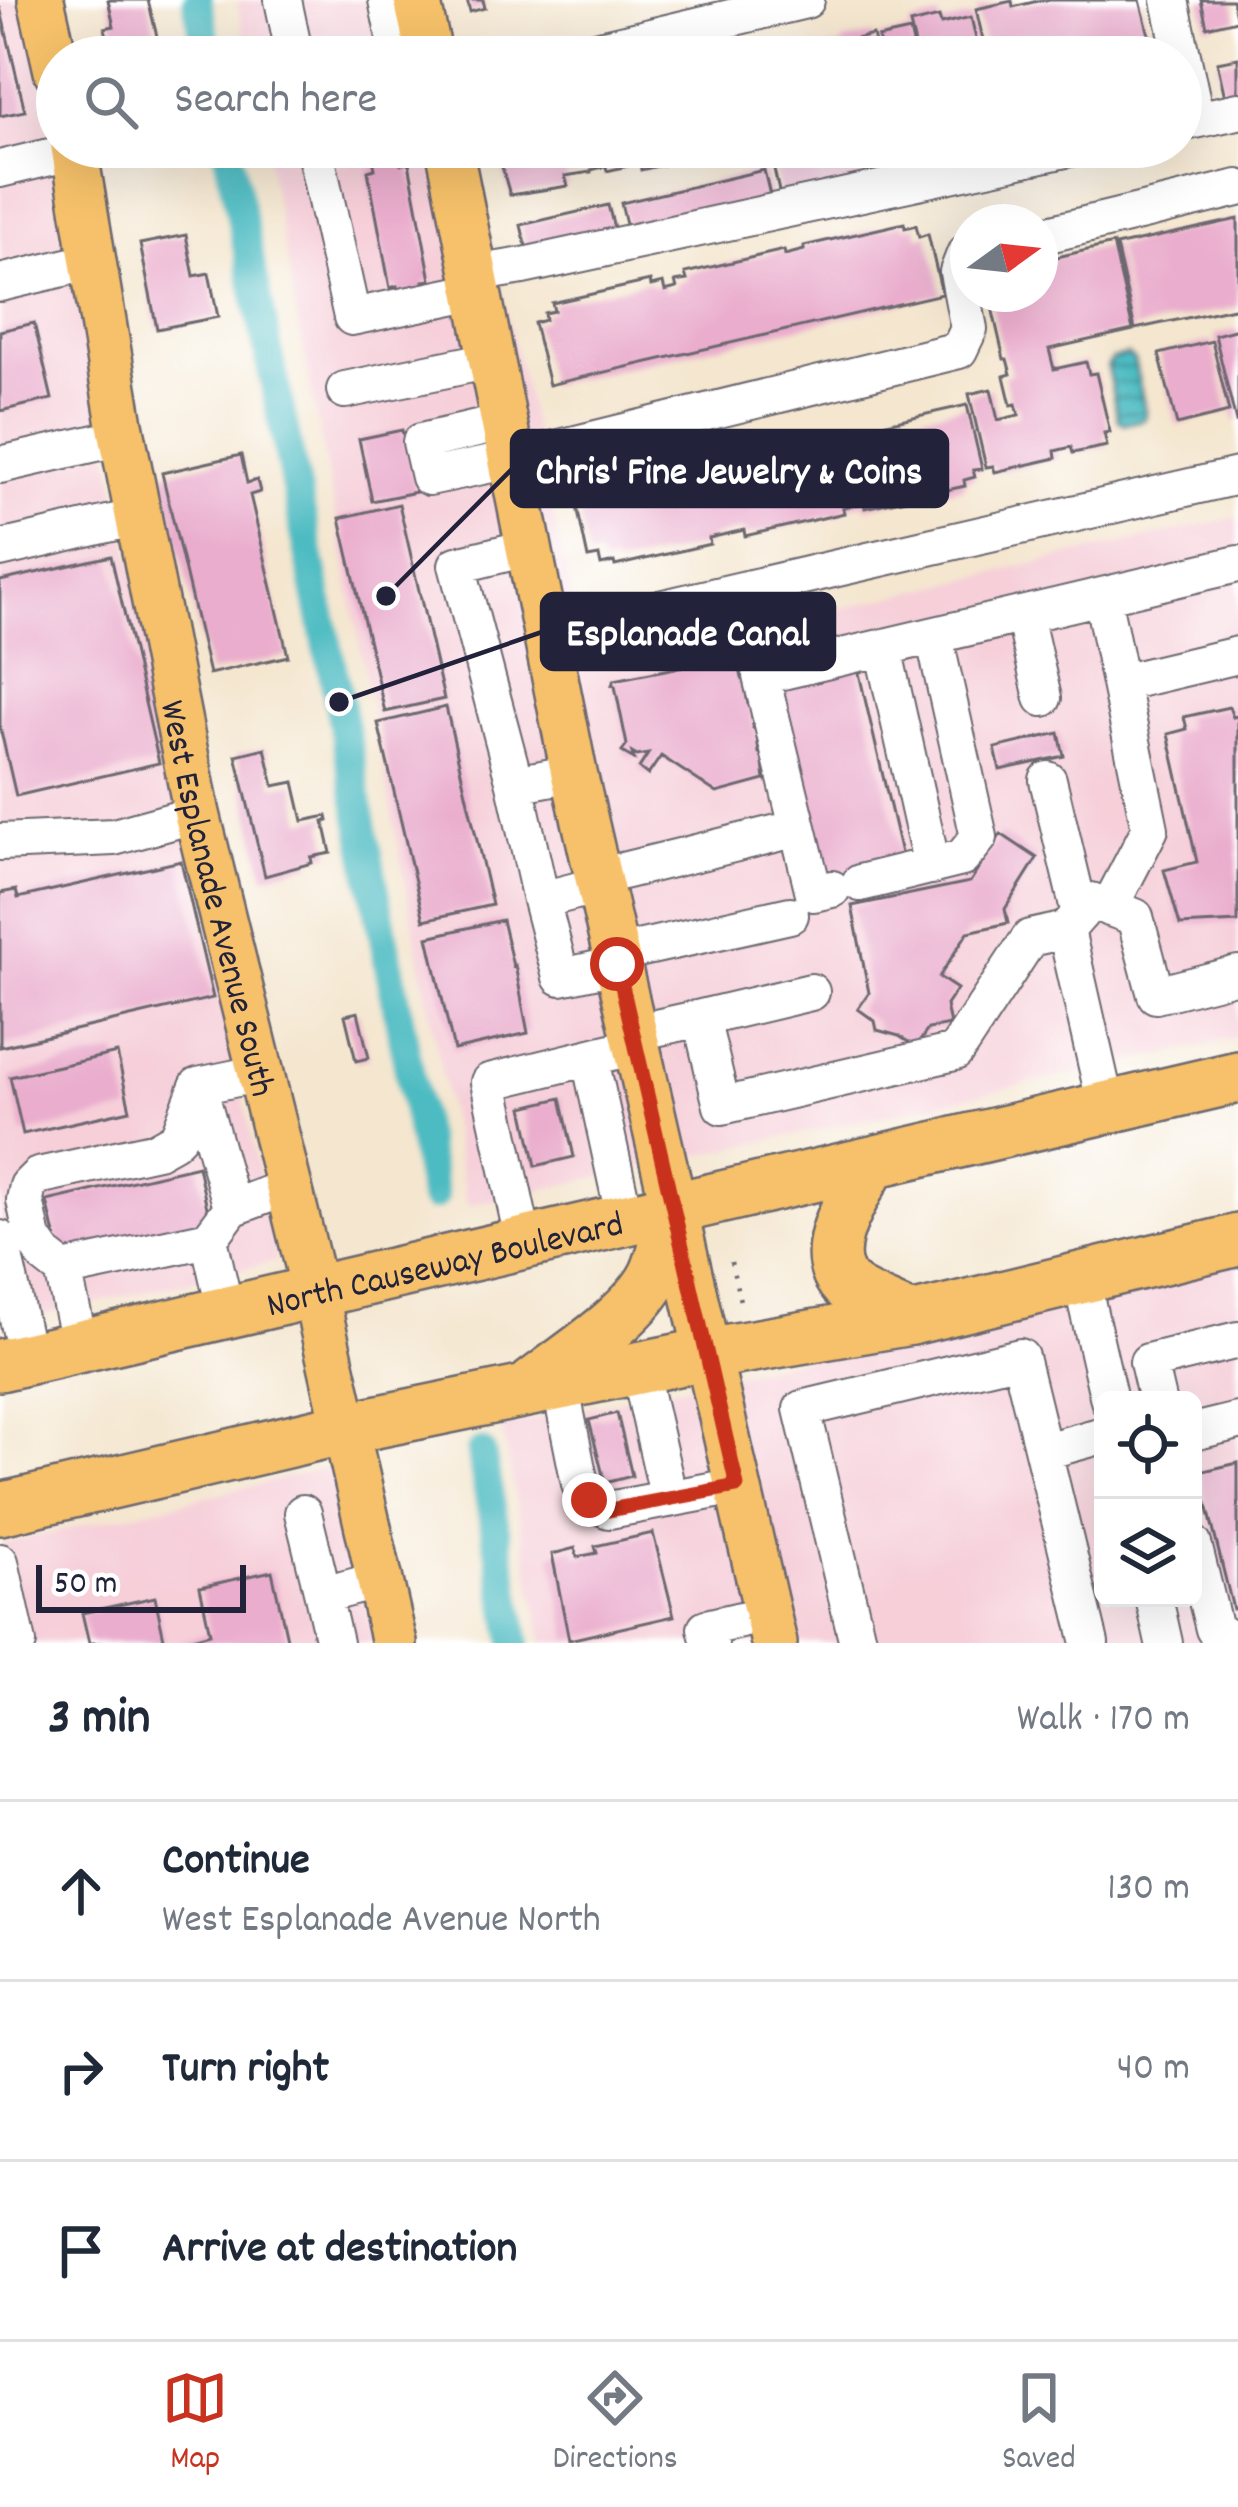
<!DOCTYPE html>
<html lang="en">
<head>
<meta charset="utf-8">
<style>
  body { margin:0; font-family:Dekko,sans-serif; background:#f6f6f7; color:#1f2937 }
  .controls { position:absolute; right:36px; bottom:36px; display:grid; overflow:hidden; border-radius:18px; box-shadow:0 12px 48px #0002 }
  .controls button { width:108px; height:108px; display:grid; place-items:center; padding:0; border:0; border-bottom:3px solid #e0e1e3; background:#fff; color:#1f2937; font:60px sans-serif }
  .compass { position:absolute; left:950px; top:204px; width:108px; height:108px; border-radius:50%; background:#fff; box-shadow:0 12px 48px #0002; rotate:75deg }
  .scale { position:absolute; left:36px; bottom:30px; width:210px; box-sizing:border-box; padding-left:12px; border:6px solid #22223b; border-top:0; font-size:33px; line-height:42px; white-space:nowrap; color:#22223b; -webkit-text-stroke:9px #fff; paint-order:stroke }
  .stop { position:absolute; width:36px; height:36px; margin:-27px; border:9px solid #c8321e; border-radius:50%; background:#fff }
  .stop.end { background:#c8321e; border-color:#fff; box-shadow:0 3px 12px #0008 }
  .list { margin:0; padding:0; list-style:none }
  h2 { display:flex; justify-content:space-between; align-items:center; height:156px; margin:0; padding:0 48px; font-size:51px }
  h2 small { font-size:39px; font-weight:400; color:#747a83 }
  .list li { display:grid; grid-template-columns:78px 1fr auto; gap:36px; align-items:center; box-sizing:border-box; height:180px; padding:0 48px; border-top:3px solid #e0e1e3 }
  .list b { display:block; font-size:45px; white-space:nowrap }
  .list p { margin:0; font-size:39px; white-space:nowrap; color:#747a83 }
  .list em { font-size:39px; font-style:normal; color:#747a83 }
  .icon { flex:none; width:66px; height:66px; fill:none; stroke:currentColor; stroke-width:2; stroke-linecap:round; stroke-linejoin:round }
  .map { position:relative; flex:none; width:1238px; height:1643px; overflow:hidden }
  .search { position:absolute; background:#fff; box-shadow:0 12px 48px #0002; left:36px; right:36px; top:36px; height:132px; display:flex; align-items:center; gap:30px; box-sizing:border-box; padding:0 42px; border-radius:66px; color:#747a83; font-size:45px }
  .sheet { height:696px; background:#fff }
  nav { display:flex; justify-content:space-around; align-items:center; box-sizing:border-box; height:168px; border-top:3px solid #e0e1e3; background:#fff; font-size:33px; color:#747a83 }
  nav a { display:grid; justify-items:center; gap:6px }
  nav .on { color:#c8321e }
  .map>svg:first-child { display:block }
  .built { fill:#f6cfd9; fill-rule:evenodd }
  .water { fill:url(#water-rules); stroke:#386f7e; stroke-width:3 }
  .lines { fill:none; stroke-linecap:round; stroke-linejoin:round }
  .canal { stroke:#4dbcc2; stroke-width:30 }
  .building { fill:#eaadcd }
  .minor-casing { stroke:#6c676f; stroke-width:40 }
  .major-casing { stroke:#6c676f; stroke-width:50 }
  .highway-casing { stroke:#6c676f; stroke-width:56 }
  .path { stroke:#6c676f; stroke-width:4.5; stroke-dasharray:3 9; stroke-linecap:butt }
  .minor { stroke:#fff; stroke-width:36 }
  .major { stroke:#f6c16b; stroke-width:45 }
  .highway { stroke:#f6c16b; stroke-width:51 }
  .route { stroke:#c8321e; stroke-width:15 }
  .labels { text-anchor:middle; stroke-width:9; stroke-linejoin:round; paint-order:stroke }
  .street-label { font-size:36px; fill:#22223b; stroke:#fff }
  .leader { fill:none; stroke:#22223b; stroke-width:4.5 }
  .callout-dot { fill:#22223b; stroke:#fff; stroke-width:4.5 }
  .callout { fill:#22223b; stroke:#22223b; stroke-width:4.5 }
  .callout-label { font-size:39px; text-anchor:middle; font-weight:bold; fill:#fff }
</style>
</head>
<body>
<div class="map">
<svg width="1238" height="1643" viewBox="0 0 1238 1643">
  <defs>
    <pattern id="water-rules" width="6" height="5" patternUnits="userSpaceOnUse" patternTransform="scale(3)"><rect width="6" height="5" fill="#4dbcc2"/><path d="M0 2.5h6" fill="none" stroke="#40989f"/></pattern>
  </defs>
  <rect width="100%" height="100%" fill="#fff"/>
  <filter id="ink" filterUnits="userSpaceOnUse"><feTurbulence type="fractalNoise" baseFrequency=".00833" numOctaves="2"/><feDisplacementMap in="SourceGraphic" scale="24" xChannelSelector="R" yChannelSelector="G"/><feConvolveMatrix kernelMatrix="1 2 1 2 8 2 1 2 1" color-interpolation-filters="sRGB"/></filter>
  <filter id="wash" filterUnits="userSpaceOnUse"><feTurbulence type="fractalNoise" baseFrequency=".004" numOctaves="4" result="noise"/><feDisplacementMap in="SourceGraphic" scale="48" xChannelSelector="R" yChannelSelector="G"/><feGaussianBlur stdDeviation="2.7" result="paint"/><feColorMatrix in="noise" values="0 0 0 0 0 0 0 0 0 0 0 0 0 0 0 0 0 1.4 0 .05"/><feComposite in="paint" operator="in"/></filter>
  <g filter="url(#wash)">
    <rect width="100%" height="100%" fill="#f4e6cf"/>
    <path class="built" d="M0 0H32L57 199 277 1261 0 1325Z
      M237 0H435L449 57H247Z
      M265 147H469L588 666 1238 517V1038L467 1206Z
      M1238 1258V1643H543L502 1427ZM1103 1400H1193V1598H1103Z
      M336 1466 376 1643H0V1545Z"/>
    <path class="water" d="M1127 355 1134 360 1146 414 1143 420 1125 424 1118 420 1107 367 1112 359Z"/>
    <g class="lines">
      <path class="canal" d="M197 0 209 57
        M227 147 339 702 433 1196
        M481 1453 516 1643"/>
    </g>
    <g id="blocks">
      <path class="building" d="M108 0H148L162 57H121L119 47 110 49 105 28 114 26Z
        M467 0H483L485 8 470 12Z
        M1042 0H1140L1151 43 1093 57H1087L1083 43 1085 57H987L976 9 1012 1 1013 7Z
        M1201 0H1232L1237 20 1207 27Z
        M0 7 25 111 0 116Z
        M939 17 941 24 971 17 980 57H918L910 24Z
        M910 31 916 57H883L878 38Z
        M873 35 878 57H816L815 53 842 45V42Z
        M1238 58V94L1225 97 1217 62Z
        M500 147H598L603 167 591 170V172L565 176 568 186 510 195 498 153H501Z
        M602 147H663L667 164 641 170 640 163 607 171Z
        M666 147H695L696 151 669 157Z
        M853 147H898L904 172 781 200 773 165Z
        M907 147H998L912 169Z
        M399 154 401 164 409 163 431 280 424 281 425 292 399 297 397 286 390 288 368 171 375 169 373 159Z
        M764 170 771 200 628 233 621 203Z
        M608 205 617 239 529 259 521 225Z
        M1238 219V307L1135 329 1116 246Z
        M904 223 905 228 916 225 919 237 928 234 942 294 549 385 534 323 545 320 544 313 554 311 552 303 650 281 651 286 663 283 665 291 677 288 675 282 687 280 685 273 784 250 785 255 804 250V246Z
        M186 235 194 276 209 273 218 317 157 329 140 244Z
        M1113 244 1133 330 1049 349 1054 369 1086 362 1089 374 1096 373 1110 432 1104 433 1107 446 1073 453 1071 447 1055 451 1056 458 995 472 993 466 986 467 969 394 991 389 998 420 1019 415 1016 404 1011 405 1004 376 1011 374 1007 359H1004L989 294H1040V261Z
        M34 323 52 399 0 411V331Z
        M1238 329V421L1236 422 1215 335Z
        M1212 341 1229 412 1177 425 1159 354Z
        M967 405 982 469 973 470 975 477 964 480 965 486 865 508 864 503 843 508 844 513 745 536 744 530 709 538 710 544 615 566 614 562 601 565 599 556 588 558 574 493Z
        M402 430 416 492 372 501 359 439Z
        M241 455 247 483 257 480 260 492 250 495 288 656 209 674 162 473Z
        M399 504 444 699 385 712 340 518Z
        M111 556 159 763 16 796 0 727V581Z
        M737 656 742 678 745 680 744 682 748 704 751 706 753 728 756 730 759 753 762 755 765 780 717 793 661 756 648 775 639 768 648 754 637 756 632 753 634 759 622 752 627 745 615 686 612 685 614 680Z
        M858 669 903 862 826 880 781 687Z
        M446 707 492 905 424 920 378 723Z
        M1229 707 1233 717 1238 716V922L1180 925 1164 870 1197 862 1168 734 1187 729 1184 717Z
        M1059 733 1064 756 1000 770 995 748Z
        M265 748 274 786 294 782 303 821 327 816 328 821 324 822 331 853 311 857 312 863 265 876 236 755Z
        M1001 834 1037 858 1005 909 1008 923 968 932 939 977 957 989 946 1005 950 1025 928 1029 916 1047 899 1036 877 1030 875 1021 858 1009 869 993 852 906 970 882Z
        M181 861 213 998 0 1047V893L16 890 18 898Z
        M502 920 513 966 515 965 528 1033 454 1050 428 937Z
        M358 1012 369 1058 356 1061 345 1015Z
        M117 1053 130 1110 23 1134 10 1077Z
        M561 1098 574 1157 536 1166 523 1107Z
        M198 1166 210 1222 60 1256 47 1201Z
        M617 1413 632 1476 605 1483 589 1420Z
        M1238 1463V1608L1233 1609 1199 1472Z
        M653 1533 674 1616 569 1640 552 1554 575 1548 577 1557 597 1553 595 1546Z
        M272 1571 288 1643H175L210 1633 200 1587Z
        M155 1597 165 1643H89L82 1613Z"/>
    </g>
  </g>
  <g filter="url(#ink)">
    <use href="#blocks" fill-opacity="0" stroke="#6c676f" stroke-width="3"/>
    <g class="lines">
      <defs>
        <path id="minor" d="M283 0 295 57
          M387 0 399 57
          M1170 0 1196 120
          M566 57 806 0
          M1181 123 1238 111
          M314 147 352 317 477 291
          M0 169 75 151
          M1040 236 1238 188
          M474 274 523 266 1075 147
          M0 283 93 261
          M345 390 491 360
          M503 423 421 442 429 477 511 460 959 350 969 329 958 272 965 254 968 253
          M0 465 122 437
          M527 548 457 565 515 784 574 773
          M0 549 138 517
          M1102 596 1150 829 1109 908
          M1024 615 1043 698
          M546 635 1238 476
          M883 648 932 866
          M1120 683 1238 655
          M1048 780 1080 914
          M515 784 541 900 599 885
          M0 842 114 837 197 814
          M598 877 778 833
          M860 883 962 858 979 837 934 636
          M832 889 814 893 761 676 1238 564
          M541 900 561 977 617 965
          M1066 930 1106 1106
          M615 954 790 915
          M811 992 701 1018 722 1106 955 1052 1030 938 1066 930 1091 901 1135 917 1156 995 1238 974
          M633 1033 701 1018
          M590 1059 625 1220
          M261 1073 198 1086 179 1135 173 1141 157 1150 38 1176 28 1186 25 1200 33 1239 45 1256 63 1270 209 1239 232 1208 288 1187
          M198 1086 232 1208
          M0 1239 27 1358
          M209 1239 226 1313
          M524 1243 489 1082 636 1046
          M63 1270 80 1346
          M1081 1279 1109 1400
          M639 1368 669 1499
          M560 1384 580 1484 589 1500 609 1510 737 1486
          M1157 1400 1148 1362 1238 1340
          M1193 1432 1238 1421
          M1045 1451 1103 1435
          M303 1513 323 1595 380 1580
          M1193 1544 1214 1629 1235 1643
          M0 1562 18 1643
          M323 1595 334 1643
          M1154 1598 1164 1643
          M710 1643 706 1628 767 1614
          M858 1643 802 1409 1020 1357 1090 1643"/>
        <g id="major">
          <path d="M41 0 57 71"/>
          <path d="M417 0 430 57"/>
          <path id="s1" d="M74 147 120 424 197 814 315 1293 394 1643"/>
          <path d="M449 147 574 773 774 1643"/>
        </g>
        <g id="highway">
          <path d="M872 1163C854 1196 812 1254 849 1288 860 1298 896 1311 911 1319"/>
          <path id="s2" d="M0 1365 1238 1077"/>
          <path d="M533 1385C570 1356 634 1317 655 1275 664 1255 668 1232 672 1210"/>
          <path d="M0 1509 346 1428 706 1354 911 1319 1238 1240"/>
        </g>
      </defs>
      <use href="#minor" class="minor-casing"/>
      <use href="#major" class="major-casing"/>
      <use href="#highway" class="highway-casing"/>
      <path class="path" d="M731 1262 740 1301"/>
      <use href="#minor" class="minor"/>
      <use href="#major" class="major"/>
      <use href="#highway" class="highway"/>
    </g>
  </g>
  <g class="lines" filter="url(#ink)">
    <path class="route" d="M589 1500 609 1510 737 1486 617 964"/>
  </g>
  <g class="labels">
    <g class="street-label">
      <text dy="13" stroke="none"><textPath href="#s1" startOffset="765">West Esplanade Avenue South</textPath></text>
      <text dy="13" stroke="none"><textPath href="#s2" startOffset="456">North Causeway Boulevard</textPath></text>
    </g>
  </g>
  <path class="leader" d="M386 596L512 469M339 702L542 632"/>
  <g class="callout-dot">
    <circle cx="386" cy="596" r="12"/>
    <circle cx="339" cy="702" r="12"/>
  </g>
  <g class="callout">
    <rect x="512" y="431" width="435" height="75" rx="12"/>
    <rect x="542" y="594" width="292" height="75" rx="12"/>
  </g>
  <g class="callout-label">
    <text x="729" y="483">Chris' Fine Jewelry &amp; Coins</text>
    <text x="688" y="645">Esplanade Canal</text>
  </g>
</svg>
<div class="controls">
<button><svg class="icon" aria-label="locate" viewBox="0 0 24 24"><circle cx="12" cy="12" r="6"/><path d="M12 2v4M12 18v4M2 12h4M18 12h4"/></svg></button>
<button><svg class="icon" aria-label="layers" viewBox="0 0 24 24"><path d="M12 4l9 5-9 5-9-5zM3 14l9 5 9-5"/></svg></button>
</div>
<svg class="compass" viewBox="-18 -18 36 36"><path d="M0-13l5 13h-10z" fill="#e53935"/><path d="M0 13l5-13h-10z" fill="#747a83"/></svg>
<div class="scale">50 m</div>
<div class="stop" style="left:617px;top:964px"></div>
<div class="stop end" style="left:589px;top:1500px"></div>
<div class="search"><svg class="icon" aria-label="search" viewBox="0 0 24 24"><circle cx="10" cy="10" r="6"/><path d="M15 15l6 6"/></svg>Search here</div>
</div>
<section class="sheet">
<h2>3 min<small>Walk · 170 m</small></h2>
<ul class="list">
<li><svg class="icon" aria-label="ahead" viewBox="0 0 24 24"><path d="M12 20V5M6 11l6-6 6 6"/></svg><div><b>Continue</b><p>West Esplanade Avenue North</p></div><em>130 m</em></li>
<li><svg class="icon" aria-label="right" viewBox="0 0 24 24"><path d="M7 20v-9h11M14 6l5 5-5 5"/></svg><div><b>Turn right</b></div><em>40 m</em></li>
<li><svg class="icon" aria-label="arrive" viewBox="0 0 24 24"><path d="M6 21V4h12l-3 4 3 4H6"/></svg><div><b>Arrive at destination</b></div></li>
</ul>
</section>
<nav>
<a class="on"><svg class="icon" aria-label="map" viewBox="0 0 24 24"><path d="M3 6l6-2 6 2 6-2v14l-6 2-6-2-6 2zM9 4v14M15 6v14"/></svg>Map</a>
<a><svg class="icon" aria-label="directions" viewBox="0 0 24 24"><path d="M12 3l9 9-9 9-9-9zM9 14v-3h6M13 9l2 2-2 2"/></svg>Directions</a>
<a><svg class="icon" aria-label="saved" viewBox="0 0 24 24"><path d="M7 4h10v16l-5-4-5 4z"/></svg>Saved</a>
</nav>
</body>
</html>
